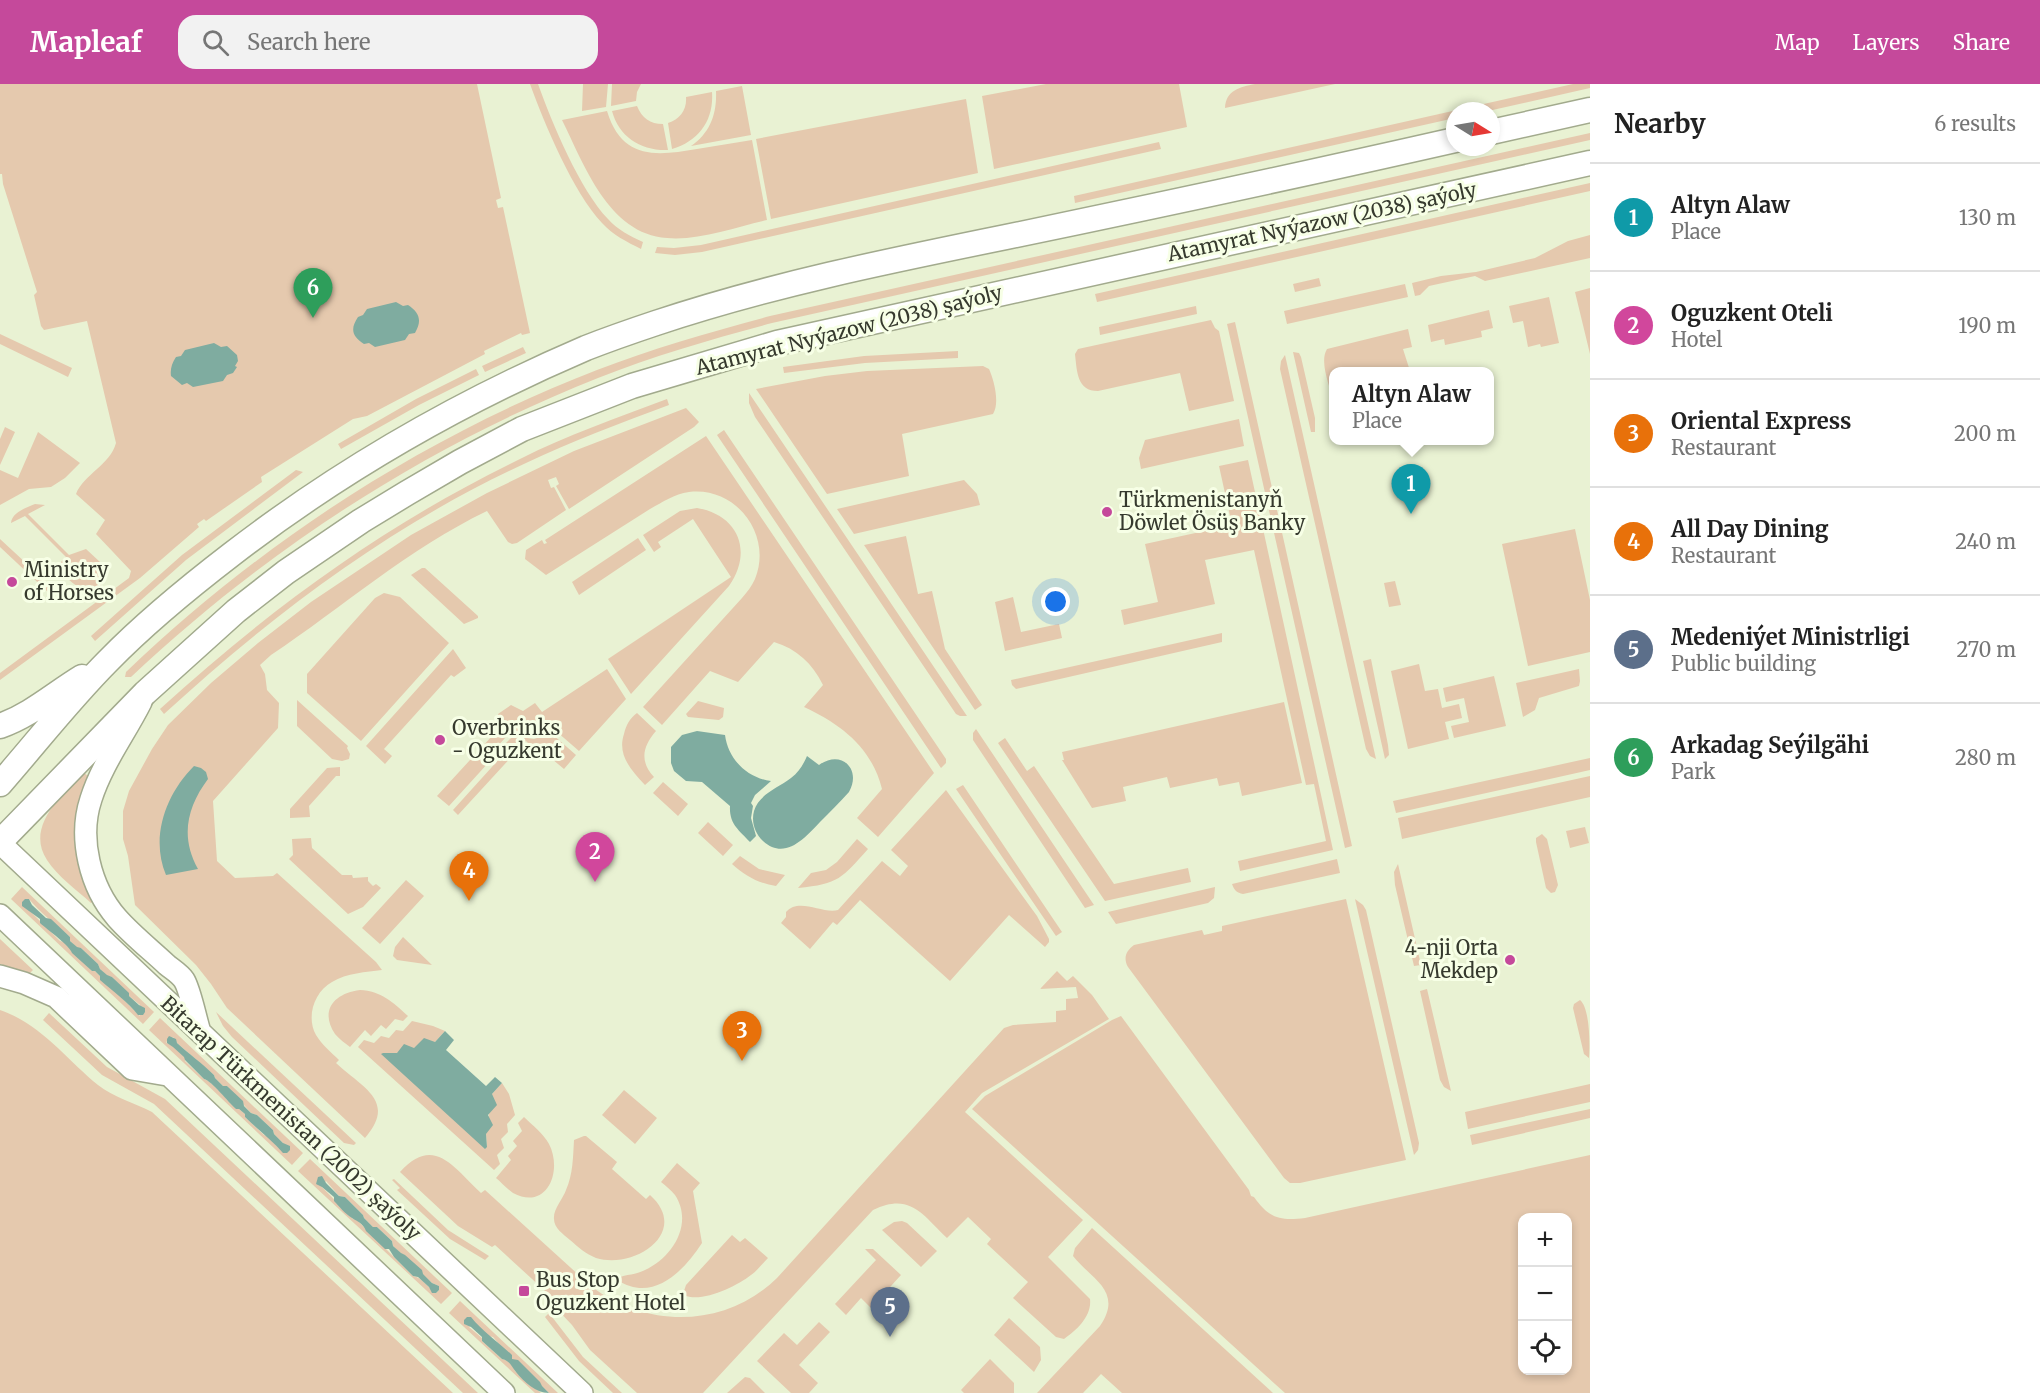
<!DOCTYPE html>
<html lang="en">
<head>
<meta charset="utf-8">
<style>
  body { margin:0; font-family:Merriweather,serif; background:#f2f2f2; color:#222 }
  .controls { position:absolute; right:18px; bottom:18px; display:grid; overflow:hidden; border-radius:12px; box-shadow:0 3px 9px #0003 }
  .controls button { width:54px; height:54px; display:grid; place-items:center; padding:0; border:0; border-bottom:2px solid #e0e0e0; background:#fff; color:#222; font:30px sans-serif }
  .compass { position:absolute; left:1446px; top:18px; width:54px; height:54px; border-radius:50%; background:#fff; box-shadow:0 3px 9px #0003; rotate:101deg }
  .you { position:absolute; left:1056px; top:518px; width:21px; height:21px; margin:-15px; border:4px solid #fff; border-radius:50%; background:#1a73e8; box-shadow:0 0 0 9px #1a73e833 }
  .badge { display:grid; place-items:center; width:39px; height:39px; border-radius:50%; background:#c5499b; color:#fff; font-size:20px; font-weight:700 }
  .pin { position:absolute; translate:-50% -50px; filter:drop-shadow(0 2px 3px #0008) }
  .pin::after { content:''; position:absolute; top:32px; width:21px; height:18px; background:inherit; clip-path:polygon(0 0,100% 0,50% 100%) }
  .popup { position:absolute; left:1329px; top:283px; width:165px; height:78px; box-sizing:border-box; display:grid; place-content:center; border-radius:12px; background:#fff; filter:drop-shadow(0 2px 4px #0005); font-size:20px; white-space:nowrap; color:#767676 }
  .popup b { font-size:22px; color:#222 }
  .popup::after { content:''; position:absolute; left:50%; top:100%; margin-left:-12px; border:12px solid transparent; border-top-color:#fff }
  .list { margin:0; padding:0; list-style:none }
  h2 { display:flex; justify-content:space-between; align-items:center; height:78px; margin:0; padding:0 24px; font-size:26px }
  h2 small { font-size:20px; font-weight:400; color:#767676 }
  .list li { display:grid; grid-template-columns:39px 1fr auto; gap:18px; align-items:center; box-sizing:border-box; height:108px; padding:0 24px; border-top:2px solid #e0e0e0 }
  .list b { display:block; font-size:22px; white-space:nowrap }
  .list p { margin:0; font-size:20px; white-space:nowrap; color:#767676 }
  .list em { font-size:20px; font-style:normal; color:#767676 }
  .icon { flex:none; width:33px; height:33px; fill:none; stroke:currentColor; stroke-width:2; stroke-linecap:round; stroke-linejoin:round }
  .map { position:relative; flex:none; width:1590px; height:1309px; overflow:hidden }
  header { display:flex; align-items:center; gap:36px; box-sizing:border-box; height:84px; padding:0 30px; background:#c5499b; color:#fff }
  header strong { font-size:28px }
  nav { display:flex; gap:33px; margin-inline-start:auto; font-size:21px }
  .search { width:420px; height:54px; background:#f2f2f2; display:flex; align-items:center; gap:15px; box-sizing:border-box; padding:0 21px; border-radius:18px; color:#767676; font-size:22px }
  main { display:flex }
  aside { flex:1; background:#fff }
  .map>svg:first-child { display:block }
  .green { fill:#e5c9ae; fill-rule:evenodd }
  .water { fill:#7faca0 }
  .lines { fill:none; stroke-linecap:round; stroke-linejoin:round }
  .secondary-casing { stroke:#a2aa8d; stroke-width:24 }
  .primary-casing { stroke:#a2aa8d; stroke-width:27 }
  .secondary { stroke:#fff; stroke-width:21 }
  .primary { stroke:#fff; stroke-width:24 }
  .poi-dot { fill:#c5499b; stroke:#f7ffe6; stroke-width:2 }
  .labels { text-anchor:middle; stroke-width:6; stroke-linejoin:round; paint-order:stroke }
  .street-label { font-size:20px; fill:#363a2e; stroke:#f7ffe6 }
  .poi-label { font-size:20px; fill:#363a2e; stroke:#f7ffe6; text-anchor:start }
</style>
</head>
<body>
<header>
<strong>Mapleaf</strong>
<div class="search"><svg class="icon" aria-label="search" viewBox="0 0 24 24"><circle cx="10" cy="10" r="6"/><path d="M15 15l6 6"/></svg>Search here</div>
<nav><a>Map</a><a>Layers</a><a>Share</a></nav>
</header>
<main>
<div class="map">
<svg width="1590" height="1309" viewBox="0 0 1590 1309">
  <rect width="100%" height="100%" fill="#e9f2d3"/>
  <path class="green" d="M0 0H477L501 114 496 116 498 124 503 123 530 249 522 251 521 249 484 267 485 270 367 332 353 335 261 393 262 398 206 437 204 435 197 440 199 443 140 494 0 596V589L129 494 131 487 96 450 105 436 76 410C84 390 110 381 116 359L87 237 44 246 41 242 34 211 37 208 3 100 2 90H0Z
    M530 0H538C552 39 580 106 608 135 618 146 630 152 643 158L641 165C627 158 613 151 602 139 573 108 545 41 530 0Z
    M583 0H608L606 23 582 27Z
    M612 0H641L637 8 636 17 611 22Z
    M1046 0H1179L1187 43 994 85 982 12Z
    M1255 0H1335L1225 24C1226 6 1240 3 1255 0Z
    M1573 0H1590V4L1488 27H1455V34L1075 119 1074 112Z
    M742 2 751 51 691 62C710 49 717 30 716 7Z
    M712 8C714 36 699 57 672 65L668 39C680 35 687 26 686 13Z
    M966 15 978 89 771 135 756 55Z
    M637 22C642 34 650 40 663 40L668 66C641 67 619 53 612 27Z
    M607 27C622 76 656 72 697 65 715 62 734 59 752 56L767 136C736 143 698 157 667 154 608 150 584 80 562 36Z
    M1590 49V56L772 239C713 255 655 271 598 294 424 363 267 465 131 593H125L126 588C262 458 421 354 597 286 653 264 711 248 770 232Z
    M1159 58 1161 65 702 168 675 171 655 169 657 163 674 164 701 161Z
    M1590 99V107L1097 218 1095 210Z
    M1590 151V174L1485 197 1475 192 1429 202 1420 211 1415 212 1412 199 1441 192 1476 188 1535 174 1568 157Z
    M1319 194 1321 202 1295 208 1293 200Z
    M1405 200 1408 213 1287 240 1284 227Z
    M1590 204V270L1575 208Z
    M1549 213 1559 259 1541 263 1540 260 1528 263 1523 237 1513 239 1509 222Z
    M1196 222 1197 230 1100 251 1099 243Z
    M1489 226 1493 244 1481 247 1482 253 1445 261 1444 255 1431 258 1428 241Z
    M1211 236 1215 244 1219 247 1234 317 1189 327 1180 289 1098 307C1077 307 1077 288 1075 270L1078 265Z
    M1235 238 1352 762 1345 764 1227 240Z
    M1408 245 1412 263 1403 265 1410 287 1333 288V316C1330 302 1319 278 1327 265Z
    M0 250 72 284 68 293 0 260Z
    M523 263 526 269 485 288 482 282Z
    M958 267V274L865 279 784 289 783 283 864 272Z
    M1293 268 1299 269 1301 273 1315 334V348H1311Z
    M1285 271 1376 675 1370 672 1366 665 1280 285 1281 277Z
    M983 282 989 285C994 296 1000 319 993 330L902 350 909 392 827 410 756 305 825 292 867 287Z
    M476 285 479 291 419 321 341 365 338 360 416 315Z
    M749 309 967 632H960L956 630 755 333 749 319Z
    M667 315 669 321C621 339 572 357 526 379 391 441 273 530 164 630L160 625C271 524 384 441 520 375 567 351 617 334 667 315Z
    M686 324 699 338 694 343 569 425 556 402 559 400 556 393 548 396 551 404 554 403 566 426 517 459 512 460 508 458 487 427C408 465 343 523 271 571L260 581 265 590 267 606 279 619 278 644 213 717 217 777 235 794 273 792 277 789 376 878 382 886C366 888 347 889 332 898 314 908 306 933 316 951 322 961 331 968 339 976L336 979C363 1004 397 1017 365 1054L227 924 211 900 196 881 135 821 128 772 123 755V727L129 707 152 665 168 641 211 599 258 559 311 518 411 451 487 409 574 367Z
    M1239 335 1244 362 1141 385 1139 374 1145 356Z
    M5 343 15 348 0 381V355Z
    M724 346 946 675V679L941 684 717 351Z
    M38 348 80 379 65 394 51 403 29 405 0 421V386L18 394Z
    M706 352 934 689 878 753 857 734 882 705C872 664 841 640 804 623L823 601C812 579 797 565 774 558L738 598 710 587 662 641 643 623 742 514C747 508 752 502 755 495 773 451 736 402 689 408 674 410 663 418 650 425L546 491 525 475 526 466 542 456 544 460 547 459 545 456Z
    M1248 376 1333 766 1240 787 1238 777 1326 757 1314 700 1306 701 1254 466 1205 476 1215 520 1124 541 1121 526 1158 518 1145 460 1232 441 1219 382Z
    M296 386 303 388 186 476 95 557 91 552 182 471Z
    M964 396 977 410 980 421 854 450 837 425Z
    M35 420 45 421 28 430 69 471 86 465 100 478 105 490C98 528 69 496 56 483L66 473 25 432 11 439C12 428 26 424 35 420Z
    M697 424C739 431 753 468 729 502L631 610 608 575 731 493 693 435 658 458 661 463 654 468 643 451 680 427Z
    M1575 445 1590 516V568L1528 582 1502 460Z
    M906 452 918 510 932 507 945 565 982 621 975 626 864 461Z
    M638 454 646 466 579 511 572 498Z
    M0 455 53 504 49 509 0 463Z
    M422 484H425L478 532V534L464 540 411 491Z
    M1395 497 1401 521 1389 523 1384 499Z
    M384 509 400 513 449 559 361 657 307 609V590L375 514Z
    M1013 513 1021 548 1059 540 1062 554 1005 567 995 518Z
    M1222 549V558L1016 605 1012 601 1011 596Z
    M453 565 466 584 454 593 451 591 384 665 392 672 385 680 366 662Z
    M1371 575 1388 661 1389 671 1385 675 1363 577Z
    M1419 580 1425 607 1438 605 1442 624 1459 620 1462 634 1445 638 1449 655 1408 665 1391 587Z
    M607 585 626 615 579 667 549 641C542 650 531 651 517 648L514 644 496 664 499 667 449 722 437 712 503 640 498 630 511 621 523 627 535 619 542 628Z
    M1579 585 1580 597 1579 602 1539 614 1535 626 1523 633 1516 599Z
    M1494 592 1506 642 1454 654 1451 642 1469 638 1464 614 1446 618 1443 604Z
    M297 616 348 662 347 664 350 670 349 675 342 677 332 675 297 642Z
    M698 617 724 624 723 633 719 636 688 633 686 630Z
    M1284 618 1302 699 1242 712 1239 698 1219 702 1217 694 1170 704 1167 693 1123 703 1126 717 1092 724 1062 676H1064L1062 668Z
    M637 629 656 647C643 662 639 677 654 693L645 701C631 686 617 671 624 650 626 641 630 634 637 629Z
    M976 645 1094 821 1085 824 973 656V649Z
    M551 649 576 671 564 685 540 665H534L526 657 458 731 453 726 510 663 506 659 513 652 534 655Z
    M1005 654 1027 687 1034 682 1114 800 1188 784 1191 798 1105 817 998 659Z
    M1590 674V686L1396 729 1393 717Z
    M340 683V692H336L309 722 310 733 290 734V725L327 684Z
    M83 688 89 693 95 816 91 819C77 806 58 793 47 776 25 743 62 711 83 688Z
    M1590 692V713L1402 755 1398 734Z
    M663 698 688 720 678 732 653 709Z
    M963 701 1062 848 1056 852 956 705Z
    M946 706 1037 832 1049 855V858L1045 863 1009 831 950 897 860 816 837 841 833 838 810 865 781 839 786 833V828C799 813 822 830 838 826L882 777 900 792 908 782 891 766Z
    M708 738 733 761 723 772 698 749Z
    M1585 743 1589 759 1570 764 1566 747Z
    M1542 750 1547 755 1558 801 1555 808 1551 809 1546 804 1536 758V754Z
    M311 754 312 764 342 791H352L353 794 368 793V797L373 802 376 800 381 804 363 823 348 830 289 775 293 771 292 755Z
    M857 755 868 765C842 794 839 800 798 804L811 789 826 786 837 778Z
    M740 772 759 785 785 791 776 802C758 799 745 792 732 780Z
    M1337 775 1340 789 1243 810C1237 809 1234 806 1232 800Z
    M1398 780 1421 881 1414 882 1395 801 1394 788Z
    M406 796 424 812 380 860 362 844Z
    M22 803 154 928 143 940 11 815ZM25 815H29C41 830 55 839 70 853V857L77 864H81L98 880 100 885 107 892 112 893 129 912 140 921V932L95 887H92L64 858 60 857 28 825Z
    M1215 803 1214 814 1208 819 1116 840 1108 828Z
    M1346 815 1406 1076 1300 1099H1290L1284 1094 1128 883C1123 874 1126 867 1134 861L1202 846 1204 851 1222 847V842Z
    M1355 815 1363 821 1366 826 1419 1059 1418 1066 1414 1071Z
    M403 853 432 881 397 876 393 872 395 863Z
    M0 855 33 886 29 890 0 880Z
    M1057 887 1067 897 1073 892 1092 911 1109 935 982 1009 965 1028 1083 1136 1048 1173 1090 1215C1092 1232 1077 1246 1064 1255L1056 1253 1013 1214 1028 1198 987 1160 991 1155 968 1133 947 1154C922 1130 910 1108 873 1126L703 1309H637L590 1266 572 1241 553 1221 556 1217 495 1161 492 1163 458 1142 400 1088C434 1050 454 1084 481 1109L485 1106 592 1203C648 1245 726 1244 777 1194L1004 944 1013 941 1056 938V927L1066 926V915L1078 914 1076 903 1040 905Z
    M1427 905 1451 1007 1444 1003 1440 996 1420 907Z
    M360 906C381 907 393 918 408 932L403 937 395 935 386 945 381 941 371 952 365 946 350 963C345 959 339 955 335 950 319 926 335 909 360 906Z
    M1580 916C1590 924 1590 961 1589 974L1584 970 1573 924 1574 920Z
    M0 926C41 940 66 975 98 1001 113 1013 135 1019 152 1028L453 1309H0Z
    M216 928 356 1059 354 1061 344 1059 232 953 223 942Z
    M49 929 107 983 165 1015 478 1309H463L154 1020 102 991 43 936Z
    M1121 932 1249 1106 1251 1112 1254 1113C1269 1134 1279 1137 1305 1134L1590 1071V1309H1285L972 1025 985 1012 1112 936ZM1522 1134H1568V1286H1522Z
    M160 934 303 1069 292 1081 149 946ZM173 953 177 959 214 991 215 994 223 1002H227L251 1029 257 1031 273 1046 274 1050 283 1059 279 1064 269 1053 264 1051 245 1033V1030L239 1025H236C228 1017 212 997 204 995L185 977V973L173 962 167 959 166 958Z
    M412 937 433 942 445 947 435 958 397 969H383L487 1063 486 1050 492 1010 502 999 509 1010 515 1031 507 1040 508 1048 501 1055 504 1064 497 1071 500 1080 494 1086 358 963 364 956 374 959 381 952 389 954 396 946 403 947Z
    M1590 1000V1018L1468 1045 1465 1028Z
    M624 1006 657 1034 635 1060 602 1031Z
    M1590 1025V1034L1472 1061 1470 1051Z
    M524 1033C533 1042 543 1049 549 1060 563 1087 547 1127 513 1109 507 1105 501 1098 496 1094L511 1076 508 1072 517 1062 513 1057 522 1047 518 1039Z
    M584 1052H586L617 1078 612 1085 646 1115 650 1111C691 1148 635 1186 596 1174 586 1170 578 1163 570 1156 563 1150 554 1144 554 1135 553 1125 563 1115 566 1106 573 1090 573 1073 574 1056Z
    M310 1075 452 1209 441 1220 298 1087ZM326 1097 339 1112 345 1113 363 1131 364 1134 373 1143H377L392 1157 393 1162 432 1199 439 1202V1206L436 1209C428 1204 423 1194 413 1192L357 1136 353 1135 322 1103Z
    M677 1079 700 1099 693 1107 702 1159C683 1188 653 1219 617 1196L618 1194C626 1190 636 1191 645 1186 672 1174 694 1140 675 1111 671 1106 666 1102 661 1098Z
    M394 1095 448 1146 489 1172 485 1176 450 1155 397 1106 400 1104 392 1096Z
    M902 1137 907 1139 937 1167 921 1183 882 1146 894 1138Z
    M1092 1144 1273 1309H1122L1101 1290 1083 1309H1037L1100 1242C1124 1207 1091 1195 1073 1172L1075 1164Z
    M732 1151 740 1158 745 1154 768 1174C762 1180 757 1187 751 1191 737 1202 704 1218 686 1212L684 1207 686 1201Z
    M865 1165H873L901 1191 871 1224 861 1214 846 1231 835 1220 876 1176Z
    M460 1217 558 1309H549L512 1275 493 1253 488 1252 474 1239 469 1243 482 1254V1257L502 1275C508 1276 513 1281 515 1287L541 1309H535L449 1229Z
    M549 1229 583 1273 622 1309H613L579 1277 545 1233Z
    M1009 1234 1040 1263 1041 1276 1034 1288 994 1251Z
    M819 1238 830 1248 799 1281 818 1299 809 1309H791L757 1277 784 1249 797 1261Z
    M990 1275 1014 1299V1309H964L961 1306Z
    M745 1293 750 1294 765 1309H727Z"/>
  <path class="water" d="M396 218 403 222 408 221C420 229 422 237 415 249L409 250 405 256 375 263 369 259 364 260C352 252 350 245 358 233L363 231 367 225Z
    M214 259 221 263 227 262 237 271 238 277 235 282 237 283 233 289 227 291 223 297 193 303 187 299 182 301 171 292C170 285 172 279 176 273L181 272 185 266Z
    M697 647 725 651C728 675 747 694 771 697L755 711 751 719 753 722 751 734 756 752 750 758C739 746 729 740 730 722L702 698 686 697 674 687 671 679V663L682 651Z
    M807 672 819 681C841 665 862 685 849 708 840 718 830 728 820 738 805 754 785 777 763 757 755 749 751 738 754 727 759 710 778 704 791 694 799 688 803 681 807 672Z
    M194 682 201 684 206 688 208 695C187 723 180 753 198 785L166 791C150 753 166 710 194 682Z
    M25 815H29L32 821 46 834 51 835 70 853V857L77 863 81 864 98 880 100 885 107 891 112 893 129 909V912L139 921 145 924V928L143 931H138C128 918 114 908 100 896V892L95 887H92L72 869C70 862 48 846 40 839V835L22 822V818Z
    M445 947 454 956 446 966 486 1002 495 993 502 999 492 1010 497 1021 488 1031 493 1041 486 1050 487 1063 485 1065 381 970 383 969H397L404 960 414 964 424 954 435 958Z
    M169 952 176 955 177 959C189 970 202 979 214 991L215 994 223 1002H227L243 1017 244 1022 251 1029 257 1031 273 1046 274 1050 283 1059 290 1062V1066L287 1069H283C272 1056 258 1046 245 1033V1030L239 1025H236C228 1018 212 997 204 995L185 976 184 973 173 963 167 959V955Z
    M322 1092 326 1099 339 1112 345 1113 363 1131 364 1134 373 1143H377L392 1157 393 1162 401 1169 405 1171 422 1186 423 1190 432 1199 439 1202V1206L436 1209H432L429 1203 418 1193 413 1192 394 1173 389 1165H385L366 1147C363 1139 358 1138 352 1134 345 1130 339 1122 334 1117V1113L322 1103 316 1100 318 1093Z
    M467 1233H471C483 1248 497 1257 512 1271V1275L518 1276 540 1298 542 1302 549 1309C536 1309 524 1298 516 1288 511 1282 510 1277 502 1275L482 1257V1253L471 1243 464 1240V1236Z"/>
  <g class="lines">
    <defs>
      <path id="secondary" d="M141 618C125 650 102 680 91 715 78 754 90 803 117 834 132 851 151 866 167 881 173 886 180 890 184 896 190 905 196 936 200 948
        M0 759 582 1309
        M0 831 504 1309
        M0 892 24 899 56 913 132 985 167 991"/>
      <path id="primary" d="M1491 48 1590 26
        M0 642C31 631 54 610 82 593
        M0 700C36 659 70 615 108 577 146 538 189 503 232 470 341 386 460 318 586 264 609 255 632 247 656 239 770 201 888 177 1006 153 1156 122 1305 90 1455 56
        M0 758 145 609 236 527 286 488 361 437 407 409 460 378 522 345 632 302 777 259 1590 79"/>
    </defs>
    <use href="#secondary" class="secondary-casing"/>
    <use href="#primary" class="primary-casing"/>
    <use href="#secondary" class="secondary"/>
    <use href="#primary" class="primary"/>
  </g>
  <g class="poi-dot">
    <circle cx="1107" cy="428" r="6"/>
    <circle cx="12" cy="498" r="6"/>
    <circle cx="440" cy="656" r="6"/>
    <circle cx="1510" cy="876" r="6"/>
    <rect x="518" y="1201" width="12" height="12" rx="3"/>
  </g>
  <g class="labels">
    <g class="street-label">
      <text transform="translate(1322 138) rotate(-12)" y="7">Atamyrat Nyýazow (2038) şaýoly</text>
      <text transform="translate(849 246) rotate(-14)" y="7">Atamyrat Nyýazow (2038) şaýoly</text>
      <text transform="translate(291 1034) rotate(43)" y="7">Bitarap Türkmenistan (2002) şaýoly</text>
    </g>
    <g class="poi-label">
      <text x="1119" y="423">Türkmenistanyň<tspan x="1119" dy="23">Döwlet Ösüş Banky</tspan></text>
      <text x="24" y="493">Ministry<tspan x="24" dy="23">of Horses</tspan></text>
      <text x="452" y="651">Overbrinks<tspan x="452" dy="23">- Oguzkent</tspan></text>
      <text x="1498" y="871" text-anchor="end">4-nji Orta<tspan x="1498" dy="23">Mekdep</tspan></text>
      <text x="536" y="1203">Bus Stop<tspan x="536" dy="23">Oguzkent Hotel</tspan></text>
    </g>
  </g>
</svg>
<div class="controls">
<button>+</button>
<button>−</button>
<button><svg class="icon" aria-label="locate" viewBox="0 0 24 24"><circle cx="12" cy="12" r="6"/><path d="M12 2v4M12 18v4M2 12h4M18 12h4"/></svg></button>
</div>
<svg class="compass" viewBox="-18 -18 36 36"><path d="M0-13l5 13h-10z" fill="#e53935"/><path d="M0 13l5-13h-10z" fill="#767676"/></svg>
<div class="you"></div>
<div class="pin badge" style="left:1411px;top:430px;background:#0f9aa8">1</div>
<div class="popup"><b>Altyn Alaw</b>Place</div>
<div class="pin badge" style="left:595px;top:798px;background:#d1479c">2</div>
<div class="pin badge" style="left:742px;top:977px;background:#e8710a">3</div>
<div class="pin badge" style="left:469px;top:817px;background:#e8710a">4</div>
<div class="pin badge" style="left:890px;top:1253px;background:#5c6f8a">5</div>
<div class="pin badge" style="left:313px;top:234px;background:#2e9e5b">6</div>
</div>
<aside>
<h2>Nearby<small>6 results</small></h2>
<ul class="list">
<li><span class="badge" style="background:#0f9aa8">1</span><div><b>Altyn Alaw</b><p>Place</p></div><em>130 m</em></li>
<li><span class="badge" style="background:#d1479c">2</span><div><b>Oguzkent Oteli</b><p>Hotel</p></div><em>190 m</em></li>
<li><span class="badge" style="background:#e8710a">3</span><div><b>Oriental Express</b><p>Restaurant</p></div><em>200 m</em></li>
<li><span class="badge" style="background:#e8710a">4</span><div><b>All Day Dining</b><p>Restaurant</p></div><em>240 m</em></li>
<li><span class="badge" style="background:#5c6f8a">5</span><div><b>Medeniýet Ministrligi</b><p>Public building</p></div><em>270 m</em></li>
<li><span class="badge" style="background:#2e9e5b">6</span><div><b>Arkadag Seýilgähi</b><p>Park</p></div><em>280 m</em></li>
</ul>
</aside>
</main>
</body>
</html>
